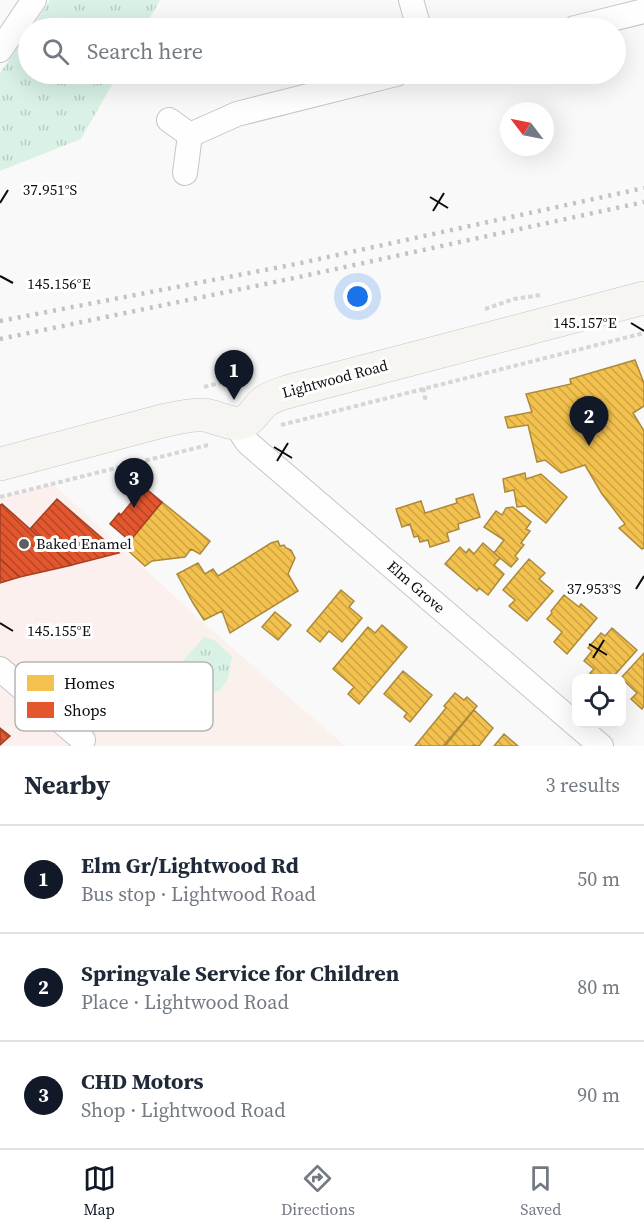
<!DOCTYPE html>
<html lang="en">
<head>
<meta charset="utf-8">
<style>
  body { margin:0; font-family:"Source Serif 4",serif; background:#f6f6f7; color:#1f2937 }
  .controls { position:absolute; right:18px; bottom:18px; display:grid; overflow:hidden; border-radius:12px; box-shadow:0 6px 24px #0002 }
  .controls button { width:54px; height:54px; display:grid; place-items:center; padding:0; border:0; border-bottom:2px solid #e0e1e3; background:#fff; color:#1f2937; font:30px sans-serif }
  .compass { position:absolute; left:500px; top:102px; width:54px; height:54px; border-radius:50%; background:#fff; box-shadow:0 6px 24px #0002; rotate:302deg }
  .you { position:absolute; left:358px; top:297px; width:21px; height:21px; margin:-15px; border:4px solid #fff; border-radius:50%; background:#1a73e8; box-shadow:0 0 0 9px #1a73e833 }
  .badge { display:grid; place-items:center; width:39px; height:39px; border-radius:50%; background:#111827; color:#fff; font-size:20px; font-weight:700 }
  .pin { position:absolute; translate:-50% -50px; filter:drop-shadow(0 2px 3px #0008) }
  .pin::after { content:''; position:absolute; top:32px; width:21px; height:18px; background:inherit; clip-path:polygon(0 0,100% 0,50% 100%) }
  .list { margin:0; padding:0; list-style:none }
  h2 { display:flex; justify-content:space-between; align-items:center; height:78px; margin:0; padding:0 24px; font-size:26px }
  h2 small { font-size:20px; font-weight:400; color:#747a83 }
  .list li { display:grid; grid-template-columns:39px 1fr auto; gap:18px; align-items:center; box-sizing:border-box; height:108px; padding:0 24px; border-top:2px solid #e0e1e3 }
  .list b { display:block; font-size:22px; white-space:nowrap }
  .list p { margin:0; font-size:20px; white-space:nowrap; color:#747a83 }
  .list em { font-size:20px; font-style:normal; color:#747a83 }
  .icon { flex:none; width:33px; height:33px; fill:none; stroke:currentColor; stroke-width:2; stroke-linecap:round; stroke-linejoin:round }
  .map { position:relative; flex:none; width:644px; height:746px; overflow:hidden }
  .search { position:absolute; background:#fff; box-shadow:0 6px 24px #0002; left:18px; right:18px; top:18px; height:66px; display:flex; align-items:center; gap:15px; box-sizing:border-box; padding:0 21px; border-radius:33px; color:#747a83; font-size:22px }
  .sheet { height:402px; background:#fff }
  nav { display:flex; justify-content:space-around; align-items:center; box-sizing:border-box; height:84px; border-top:2px solid #e0e1e3; background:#fff; font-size:16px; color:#747a83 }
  nav a { display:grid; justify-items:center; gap:3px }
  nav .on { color:#111827 }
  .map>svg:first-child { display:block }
  .commercial { fill:#fcf0ee }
  .education { fill:#fbf1ec }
  .grass { fill:url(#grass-tufts) }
  .homes { fill:url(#homes-back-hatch); stroke:#ad8a3a; stroke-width:1.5 }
  .shops { fill:url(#shops-back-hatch); stroke:#a34024; stroke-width:1.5 }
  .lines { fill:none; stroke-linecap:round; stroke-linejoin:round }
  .minor-casing { stroke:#c5c5c5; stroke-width:26 }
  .secondary-casing { stroke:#c5c5c5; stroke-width:34 }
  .path { stroke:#d6d6d7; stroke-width:4; stroke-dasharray:4.5 3; stroke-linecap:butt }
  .minor { stroke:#fefefe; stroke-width:24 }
  .secondary { stroke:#f6f5f2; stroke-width:33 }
  .rail { stroke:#c2c2c2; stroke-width:4.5; stroke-dasharray:3 6; stroke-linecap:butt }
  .ticks { fill:none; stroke:#0b0b0c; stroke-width:2 }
  .poi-dot { fill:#5e5e5f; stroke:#fff; stroke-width:2 }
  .labels { text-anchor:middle; stroke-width:6; stroke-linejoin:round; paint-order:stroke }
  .street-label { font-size:15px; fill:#0b0b0c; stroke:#fff }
  .poi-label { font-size:15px; fill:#0b0b0c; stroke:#fff; text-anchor:start }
  .key { fill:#fff; stroke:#b6b6b6; stroke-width:1.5 }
  .key-label { font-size:16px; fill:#0b0b0c }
  .ticks-label { font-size:15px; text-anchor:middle; fill:#0b0b0c; stroke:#fff; stroke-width:6; stroke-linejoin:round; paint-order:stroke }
</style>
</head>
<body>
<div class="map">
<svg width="644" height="746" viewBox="0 0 644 746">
  <defs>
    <pattern id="grass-tufts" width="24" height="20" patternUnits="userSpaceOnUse" patternTransform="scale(1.5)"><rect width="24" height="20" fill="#d9f2e5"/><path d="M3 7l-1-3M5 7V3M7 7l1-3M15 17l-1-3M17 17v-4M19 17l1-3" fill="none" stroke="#b9cec3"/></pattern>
    <pattern id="homes-back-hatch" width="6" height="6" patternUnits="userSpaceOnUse" patternTransform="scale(1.5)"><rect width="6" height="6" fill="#f2c14e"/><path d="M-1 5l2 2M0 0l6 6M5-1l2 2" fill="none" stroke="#cea443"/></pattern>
    <pattern id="shops-back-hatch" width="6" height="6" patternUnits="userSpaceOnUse" patternTransform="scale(1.5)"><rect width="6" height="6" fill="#e4572e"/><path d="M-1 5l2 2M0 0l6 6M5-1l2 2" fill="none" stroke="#b74626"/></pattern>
  </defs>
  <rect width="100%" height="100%" fill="#f9f9fa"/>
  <path class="commercial" d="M53 484 198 618 87 746H0V498Z"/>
  <path class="education" d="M198 618 345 746H87Z"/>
  <path class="grass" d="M50 0H160L144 28H32Z
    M28 33V74H118L81 139 0 171V73Z
    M204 637 214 640 232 656 228 679 219 691 198 694 173 672Z"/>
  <path class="homes" d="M635 360 644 383V406L633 413 644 431V548L642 549 619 528 625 524 602 494 585 465 561 473 545 460 537 462 528 425 508 428 505 417 532 412 526 394 571 384 570 379Z
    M525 473 526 479 541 474 567 497 546 523 525 506 517 507 514 490 505 492 503 479Z
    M473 494 480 517 458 524 459 529 447 533 449 541 430 547 428 540 420 542 418 536 414 537 410 524 402 527 396 509 421 501 425 513 457 503 456 499Z
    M162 502 210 541 200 554 191 549 185 557 152 561 145 566 124 547Z
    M513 507 531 522 526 529 530 531 521 543 524 545 515 556 518 559 511 567 494 553 504 540 484 527 496 511 502 515 506 508Z
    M278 541 280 546 284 545 286 548 291 550 295 558 288 574 298 591 230 633 222 611 204 620 193 603 177 574 198 563 205 574 213 569 218 576 271 543Z
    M483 543 500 558 494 565 504 574 488 595 479 588 477 591 445 564 460 547 466 553 469 549 474 554Z
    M529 559 545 573 539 579 553 591 527 621 509 606 515 600 503 590Z
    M341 590 354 601 349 607 362 618 342 642 329 631 320 642 307 631Z
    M564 595 579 607 581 604 597 618 567 654 554 642 562 632 547 619 552 613 551 611Z
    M275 612 291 625 278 640 262 627Z
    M382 625 407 647 359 704 348 694 354 687 333 669 368 627 375 633Z
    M612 628 637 650 612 678H596L590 673 594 669 584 661 592 651 588 648 601 633 605 636Z
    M644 653V706L642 709 631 699 637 693 621 678Z
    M403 671 432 695 410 722 404 717 407 713 384 694Z
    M455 693 464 700 467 697 477 706 443 746H415L446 708 444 706Z
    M474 710 493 728 479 746 473 745 472 746H445Z
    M504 734 518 746H494Z"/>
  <path class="shops" d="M144 487 162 502 130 541 110 524 119 513 121 515Z
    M57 499 119 553 72 565 30 529Z
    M2 504 30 529 72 565 20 577 0 559V505Z
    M0 559 20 577 0 583Z
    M0 728 10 736 0 745Z"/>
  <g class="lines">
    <defs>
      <path id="minor" d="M411 0 419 28
        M575 28 644 11
        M0 50 34 0
        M169 120 190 135 185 173
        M190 135 237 114 396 74
        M235 424 248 443 601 746
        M0 669 83 740"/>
      <path id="secondary" d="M0 464 166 420C178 418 191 414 204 415 214 416 232 425 240 423 251 421 256 409 264 402 272 396 281 394 290 391L644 298"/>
    </defs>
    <use href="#minor" class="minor-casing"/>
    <use href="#secondary" class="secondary-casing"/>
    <path class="path" d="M485 309 514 299 541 295
      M204 387 255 374
      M423 388 426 402
      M281 425 644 333
      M0 497 208 445"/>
    <use href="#minor" class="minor"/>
    <use href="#secondary" class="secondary"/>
    <path class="rail" d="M0 321 296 264 644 188
      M0 339 299 277 644 202"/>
  </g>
  <path class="ticks" d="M430 197 448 208M0 203 8 190M433 211 444 193M0 276 13 283M631 323 644 331M274 447 292 458M277 461 288 443M636 589 644 576M0 623 13 631M589 644 607 655M593 658 604 640"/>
  <circle class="poi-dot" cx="24" cy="544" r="6"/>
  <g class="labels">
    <g class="street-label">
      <text transform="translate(335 379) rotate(-15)" y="5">Lightwood Road</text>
      <text transform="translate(416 587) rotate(41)" y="5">Elm Grove</text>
    </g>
    <g class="poi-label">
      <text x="36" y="549">Baked Enamel</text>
    </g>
  </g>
  <rect x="15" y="662" width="198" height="69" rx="9" class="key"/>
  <rect x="27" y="675" width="27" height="16" fill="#f2c14e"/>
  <rect x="27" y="702" width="27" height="16" fill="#e4572e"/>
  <g class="key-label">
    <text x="64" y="689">Homes</text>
    <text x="64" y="716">Shops</text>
  </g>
  <g class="ticks-label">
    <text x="50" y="195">37.951°S</text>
    <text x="59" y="289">145.156°E</text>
    <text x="585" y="328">145.157°E</text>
    <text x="594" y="594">37.953°S</text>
    <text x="59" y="636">145.155°E</text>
  </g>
</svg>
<div class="controls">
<button><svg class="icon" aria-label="locate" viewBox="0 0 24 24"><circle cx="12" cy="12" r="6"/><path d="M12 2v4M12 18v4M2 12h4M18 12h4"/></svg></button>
</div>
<svg class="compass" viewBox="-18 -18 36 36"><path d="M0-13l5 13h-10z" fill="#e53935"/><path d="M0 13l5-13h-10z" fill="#747a83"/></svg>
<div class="you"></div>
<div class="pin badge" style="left:234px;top:400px">1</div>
<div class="pin badge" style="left:589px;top:446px">2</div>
<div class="pin badge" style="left:134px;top:508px">3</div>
<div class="search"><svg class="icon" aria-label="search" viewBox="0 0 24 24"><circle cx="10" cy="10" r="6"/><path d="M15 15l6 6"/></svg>Search here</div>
</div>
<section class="sheet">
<h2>Nearby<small>3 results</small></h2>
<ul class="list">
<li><span class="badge">1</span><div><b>Elm Gr/Lightwood Rd</b><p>Bus stop · Lightwood Road</p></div><em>50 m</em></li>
<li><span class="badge">2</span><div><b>Springvale Service for Children</b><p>Place · Lightwood Road</p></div><em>80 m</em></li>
<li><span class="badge">3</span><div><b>CHD Motors</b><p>Shop · Lightwood Road</p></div><em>90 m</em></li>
</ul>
</section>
<nav>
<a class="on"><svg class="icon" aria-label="map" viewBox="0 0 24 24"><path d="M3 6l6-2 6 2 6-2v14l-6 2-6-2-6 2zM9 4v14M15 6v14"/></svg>Map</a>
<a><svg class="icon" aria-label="directions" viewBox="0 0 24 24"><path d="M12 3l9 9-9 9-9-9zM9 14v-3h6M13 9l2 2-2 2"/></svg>Directions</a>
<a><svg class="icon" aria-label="saved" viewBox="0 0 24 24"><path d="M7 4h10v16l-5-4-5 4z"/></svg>Saved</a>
</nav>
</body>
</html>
